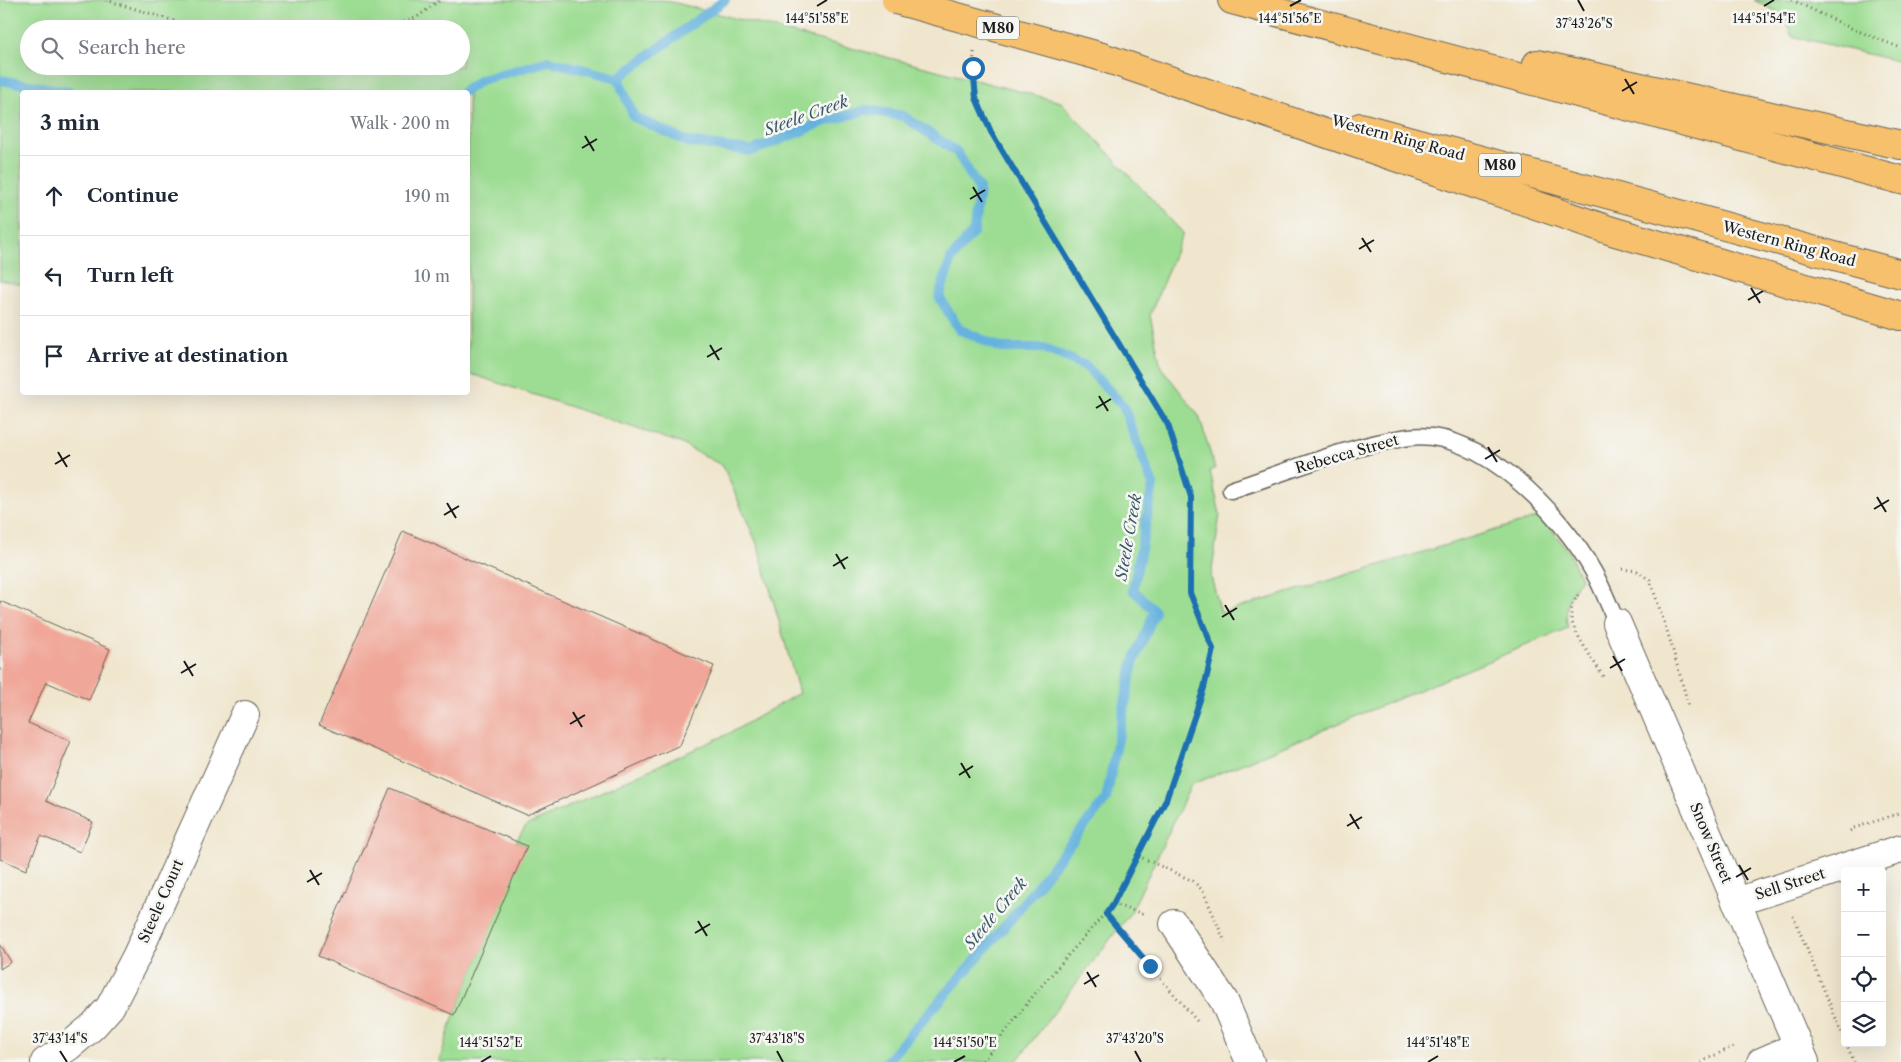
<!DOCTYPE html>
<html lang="en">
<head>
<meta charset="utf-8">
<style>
  body { margin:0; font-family:"Libre Caslon Text",serif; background:#f6f6f7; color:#1f2937 }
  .controls { position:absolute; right:15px; bottom:15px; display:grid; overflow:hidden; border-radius:5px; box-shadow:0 5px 20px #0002 }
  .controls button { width:45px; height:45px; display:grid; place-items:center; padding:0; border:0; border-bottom:1px solid #e0e1e3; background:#fff; color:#1f2937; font:25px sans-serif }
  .stop { position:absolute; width:15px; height:15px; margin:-11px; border:4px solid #1f6fb2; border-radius:50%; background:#fff }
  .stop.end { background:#1f6fb2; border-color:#fff; box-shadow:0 1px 5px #0008 }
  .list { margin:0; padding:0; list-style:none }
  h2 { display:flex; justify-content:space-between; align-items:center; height:65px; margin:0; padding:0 20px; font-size:21px }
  h2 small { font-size:16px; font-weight:400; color:#747a83 }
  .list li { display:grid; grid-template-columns:32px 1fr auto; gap:15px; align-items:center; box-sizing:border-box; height:80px; padding:0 20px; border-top:1px solid #e0e1e3 }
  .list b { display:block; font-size:19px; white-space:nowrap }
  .list em { font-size:16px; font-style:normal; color:#747a83 }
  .icon { flex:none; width:28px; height:28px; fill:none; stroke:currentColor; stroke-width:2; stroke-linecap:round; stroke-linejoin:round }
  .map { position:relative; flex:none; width:1901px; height:1062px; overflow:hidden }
  .search { position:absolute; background:#fff; box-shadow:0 5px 20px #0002; left:20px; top:20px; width:450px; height:55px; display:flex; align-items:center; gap:12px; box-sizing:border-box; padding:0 18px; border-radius:28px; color:#747a83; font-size:19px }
  .panel { position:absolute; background:#fff; box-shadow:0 5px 20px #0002; left:20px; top:90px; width:450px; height:305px; border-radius:5px }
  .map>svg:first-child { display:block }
  .green { fill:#9ddd93; stroke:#5c7c58; fill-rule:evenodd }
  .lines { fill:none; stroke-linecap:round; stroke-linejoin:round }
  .stream { stroke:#65b2de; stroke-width:10 }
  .building { fill:#f0a799 }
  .lane-casing { stroke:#66635a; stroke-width:19 }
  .street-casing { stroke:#66635a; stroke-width:30 }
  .highway-casing { stroke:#66635a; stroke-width:30 }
  .path { stroke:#66635a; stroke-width:3; stroke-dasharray:1 4; stroke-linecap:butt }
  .lane { stroke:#fff; stroke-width:16 }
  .street { stroke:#fff; stroke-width:28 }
  .highway { stroke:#f7c06c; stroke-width:28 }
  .highway-bridge-casing { stroke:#66635a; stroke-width:30; stroke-linecap:butt }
  .highway-bridge { stroke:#f7c06c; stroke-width:28 }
  .route { stroke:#1f6fb2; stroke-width:6 }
  .ticks { fill:none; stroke:#1c1c1c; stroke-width:2 }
  .labels { text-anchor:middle; stroke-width:5; stroke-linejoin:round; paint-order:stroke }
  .shield { fill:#f6f6f2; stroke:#5d5d5c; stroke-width:1 }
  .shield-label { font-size:14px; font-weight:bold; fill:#1c1c1c }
  .street-label { font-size:15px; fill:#1c1c1c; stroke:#f6f6f2 }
  .water-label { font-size:16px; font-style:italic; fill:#39586a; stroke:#f6f6f2 }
  .ticks-label { font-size:12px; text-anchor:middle; fill:#1c1c1c; stroke:#f6f6f2; stroke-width:5; stroke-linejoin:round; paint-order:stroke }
</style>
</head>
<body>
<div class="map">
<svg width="1901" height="1062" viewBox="0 0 1901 1062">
  <rect width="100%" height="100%" fill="#f6f6f2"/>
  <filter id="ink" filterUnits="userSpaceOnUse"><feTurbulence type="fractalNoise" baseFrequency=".02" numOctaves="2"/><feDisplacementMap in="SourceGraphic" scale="10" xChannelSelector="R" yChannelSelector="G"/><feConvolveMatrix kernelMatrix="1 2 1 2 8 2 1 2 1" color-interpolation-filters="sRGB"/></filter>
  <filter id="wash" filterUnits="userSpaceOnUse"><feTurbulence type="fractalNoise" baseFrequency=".0096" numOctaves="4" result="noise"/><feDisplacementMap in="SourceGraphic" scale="20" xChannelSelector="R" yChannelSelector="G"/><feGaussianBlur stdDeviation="1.12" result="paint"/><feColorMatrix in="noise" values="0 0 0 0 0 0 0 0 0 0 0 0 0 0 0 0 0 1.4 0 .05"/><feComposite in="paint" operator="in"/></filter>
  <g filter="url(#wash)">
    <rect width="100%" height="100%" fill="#f0e6ce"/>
    <path class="green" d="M0 0H664L1061 102 1183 233 1150 315 1161 367 1199 416 1215 469 1210 471 1220 514 1211 577 1221 613 1542 516 1568 551 1581 578C1570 594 1563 608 1568 628L1191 785 1131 912 1016 1062H439L454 1015 526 846 516 841 526 826 730 733 799 693 758 546 723 466 680 443 468 373V92H22V285L0 280ZM29 29H461V66H29Z
      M1754 0H1901V62L1792 36 1781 14Z"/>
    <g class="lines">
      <path class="stream" d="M725 0 618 78 634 117 688 142 752 151 823 122 867 110 903 116 957 152 979 189 974 231 951 259 939 297 959 329 1001 348H1044L1086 366 1123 406 1153 485 1133 590 1155 611 1133 663 1106 799 1006 925 886 1062
        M0 80 69 92
        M463 92 481 80 549 61 618 78"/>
    </g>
    <g id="blocks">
      <path class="building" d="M403 531 714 666 680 745 527 815 319 725Z
        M0 601 110 649 89 700 46 682 28 723 71 741 46 801 93 822 80 852 41 836 26 870 0 859Z
        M390 788 527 846 454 1015 318 956Z
        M0 944 11 962 0 969Z"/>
    </g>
  </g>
  <g filter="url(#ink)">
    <use href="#blocks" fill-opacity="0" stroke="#66635a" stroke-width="1"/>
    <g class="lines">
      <defs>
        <path id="lane" d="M1231 490C1289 471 1348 446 1409 437 1480 427 1562 515 1593 571 1603 588 1609 606 1617 623"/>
        <path id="street" d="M1617 623 1805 1062
          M1736 902 1901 849
          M1174 924 1224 1001 1250 1062
          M45 1062 68 1047 93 1026 110 1007 137 955 245 715
          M1761 1062 1798 1046"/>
        <path id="highway" d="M1232 0 1901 180
          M1099 56 1612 231 1901 316
          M1537 64 1901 145
          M1360 127 1901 274"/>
      </defs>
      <use href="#lane" class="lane-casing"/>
      <use href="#street" class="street-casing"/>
      <use href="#highway" class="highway-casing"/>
      <path class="path" d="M106 0 201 29
        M1792 0 1853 29 1901 48
        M380 29 416 18 440 0
        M974 52C972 86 978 102 991 131L1168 425 1191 497 1190 593 1213 649 1204 688 1166 800 1113 904 1037 991 982 1062
        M1622 569 1637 571 1650 580 1670 640 1689 707
        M1578 595C1574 601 1570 609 1571 617 1572 631 1596 664 1604 678
        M1850 831 1854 828 1901 813
        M1138 856 1193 881 1203 891 1225 942
        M1113 904 1146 915
        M1105 914 1197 1021
        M1793 916 1845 1040
        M1846 1043 1854 1062
        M1701 1062 1734 1046"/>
      <use href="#lane" class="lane"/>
      <use href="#street" class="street"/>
      <use href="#highway" class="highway"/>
      <defs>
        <path id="highway-bridge" d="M896 0 1099 56"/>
      </defs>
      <use href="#highway-bridge" class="highway-bridge-casing"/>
      <use href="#highway-bridge" class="highway-bridge"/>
    </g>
  </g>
  <g class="lines" filter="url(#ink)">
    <path class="route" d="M973 68 976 98 991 132 1168 425 1191 497 1190 593 1213 649 1204 688 1166 800 1113 904 1106 914 1150 966"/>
  </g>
  <path class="ticks" d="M1578 0 1584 11M817 6 827 0M1290 6 1301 0M1764 6 1774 0M1625 79 1634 94M1622 91 1637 82M585 136 594 151M582 148 597 139M973 187 982 202M970 199 985 190M1362 238 1371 252M1359 249 1374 240M1751 288 1760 303M1748 300 1763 291M710 345 719 360M707 357 722 348M1099 396 1108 411M1096 408 1111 399M1488 447 1497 462M58 452 67 467M1485 459 1500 450M55 464 70 455M1877 497 1886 512M447 503 456 518M1874 509 1889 500M444 515 459 506M836 554 845 569M833 566 848 557M1225 605 1234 620M1222 617 1237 608M1613 656 1622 671M184 661 193 676M1610 668 1625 659M181 673 196 664M573 712 582 727M570 724 585 715M961 763 970 778M959 775 973 766M1350 814 1359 829M1347 826 1362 817M1739 865 1748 880M310 870 319 885M1736 877 1751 868M307 882 322 873M698 921 707 936M695 933 710 924M1087 972 1096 987M1084 984 1099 975M60 1051 67 1062M777 1051 783 1062M1135 1051 1141 1062M481 1062 491 1056M954 1062 965 1056M1428 1062 1438 1056"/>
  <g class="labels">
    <g class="shield">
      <rect x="977" y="16.5" width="42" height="23" rx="4"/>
      <rect x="1479" y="153.5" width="42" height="23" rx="4"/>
    </g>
    <g class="shield-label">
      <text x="998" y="33">M80</text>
      <text x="1500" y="170">M80</text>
    </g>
    <g class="street-label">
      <text transform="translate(1398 138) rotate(15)" y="5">Western Ring Road</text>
      <text transform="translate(1789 244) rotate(15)" y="5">Western Ring Road</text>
      <text transform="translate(1347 454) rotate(-16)" y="5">Rebecca Street</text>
      <text transform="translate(1711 843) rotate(67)" y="5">Snow Street</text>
      <text transform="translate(1790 884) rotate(-18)" y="5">Sell Street</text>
      <text transform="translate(161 901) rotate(-66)" y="5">Steele Court</text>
    </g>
    <g class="water-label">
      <text transform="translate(806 115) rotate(-20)" y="6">Steele Creek</text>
      <text transform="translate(1128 537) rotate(-80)" y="6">Steele Creek</text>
      <text transform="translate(995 913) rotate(-50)" y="6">Steele Creek</text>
    </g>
  </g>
  <g class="ticks-label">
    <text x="1764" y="23">144°51'54"E</text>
    <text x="817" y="23">144°51'58"E</text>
    <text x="1290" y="23">144°51'56"E</text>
    <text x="1584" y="28">37°43'26"S</text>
    <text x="60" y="1043">37°43'14"S</text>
    <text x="777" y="1043">37°43'18"S</text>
    <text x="1135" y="1043">37°43'20"S</text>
    <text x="491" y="1047">144°51'52"E</text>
    <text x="965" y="1047">144°51'50"E</text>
    <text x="1438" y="1047">144°51'48"E</text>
  </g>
</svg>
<div class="controls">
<button>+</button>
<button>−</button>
<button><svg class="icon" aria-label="locate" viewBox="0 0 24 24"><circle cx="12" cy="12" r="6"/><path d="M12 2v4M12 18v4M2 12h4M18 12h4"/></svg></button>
<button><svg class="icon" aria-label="layers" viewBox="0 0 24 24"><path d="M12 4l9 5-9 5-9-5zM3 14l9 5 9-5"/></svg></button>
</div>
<div class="stop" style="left:973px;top:68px"></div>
<div class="stop end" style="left:1150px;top:966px"></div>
<div class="search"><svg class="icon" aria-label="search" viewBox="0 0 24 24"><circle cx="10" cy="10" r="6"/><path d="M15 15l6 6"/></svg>Search here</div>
<section class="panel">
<h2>3 min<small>Walk · 200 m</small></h2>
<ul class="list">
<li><svg class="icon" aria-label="ahead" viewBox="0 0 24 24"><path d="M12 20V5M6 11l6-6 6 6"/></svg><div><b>Continue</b></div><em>190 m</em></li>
<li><svg class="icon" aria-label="left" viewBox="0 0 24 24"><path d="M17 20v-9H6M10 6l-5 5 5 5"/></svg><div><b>Turn left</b></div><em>10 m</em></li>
<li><svg class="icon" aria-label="arrive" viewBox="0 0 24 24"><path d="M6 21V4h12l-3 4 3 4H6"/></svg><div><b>Arrive at destination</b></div></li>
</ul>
</section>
</div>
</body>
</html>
